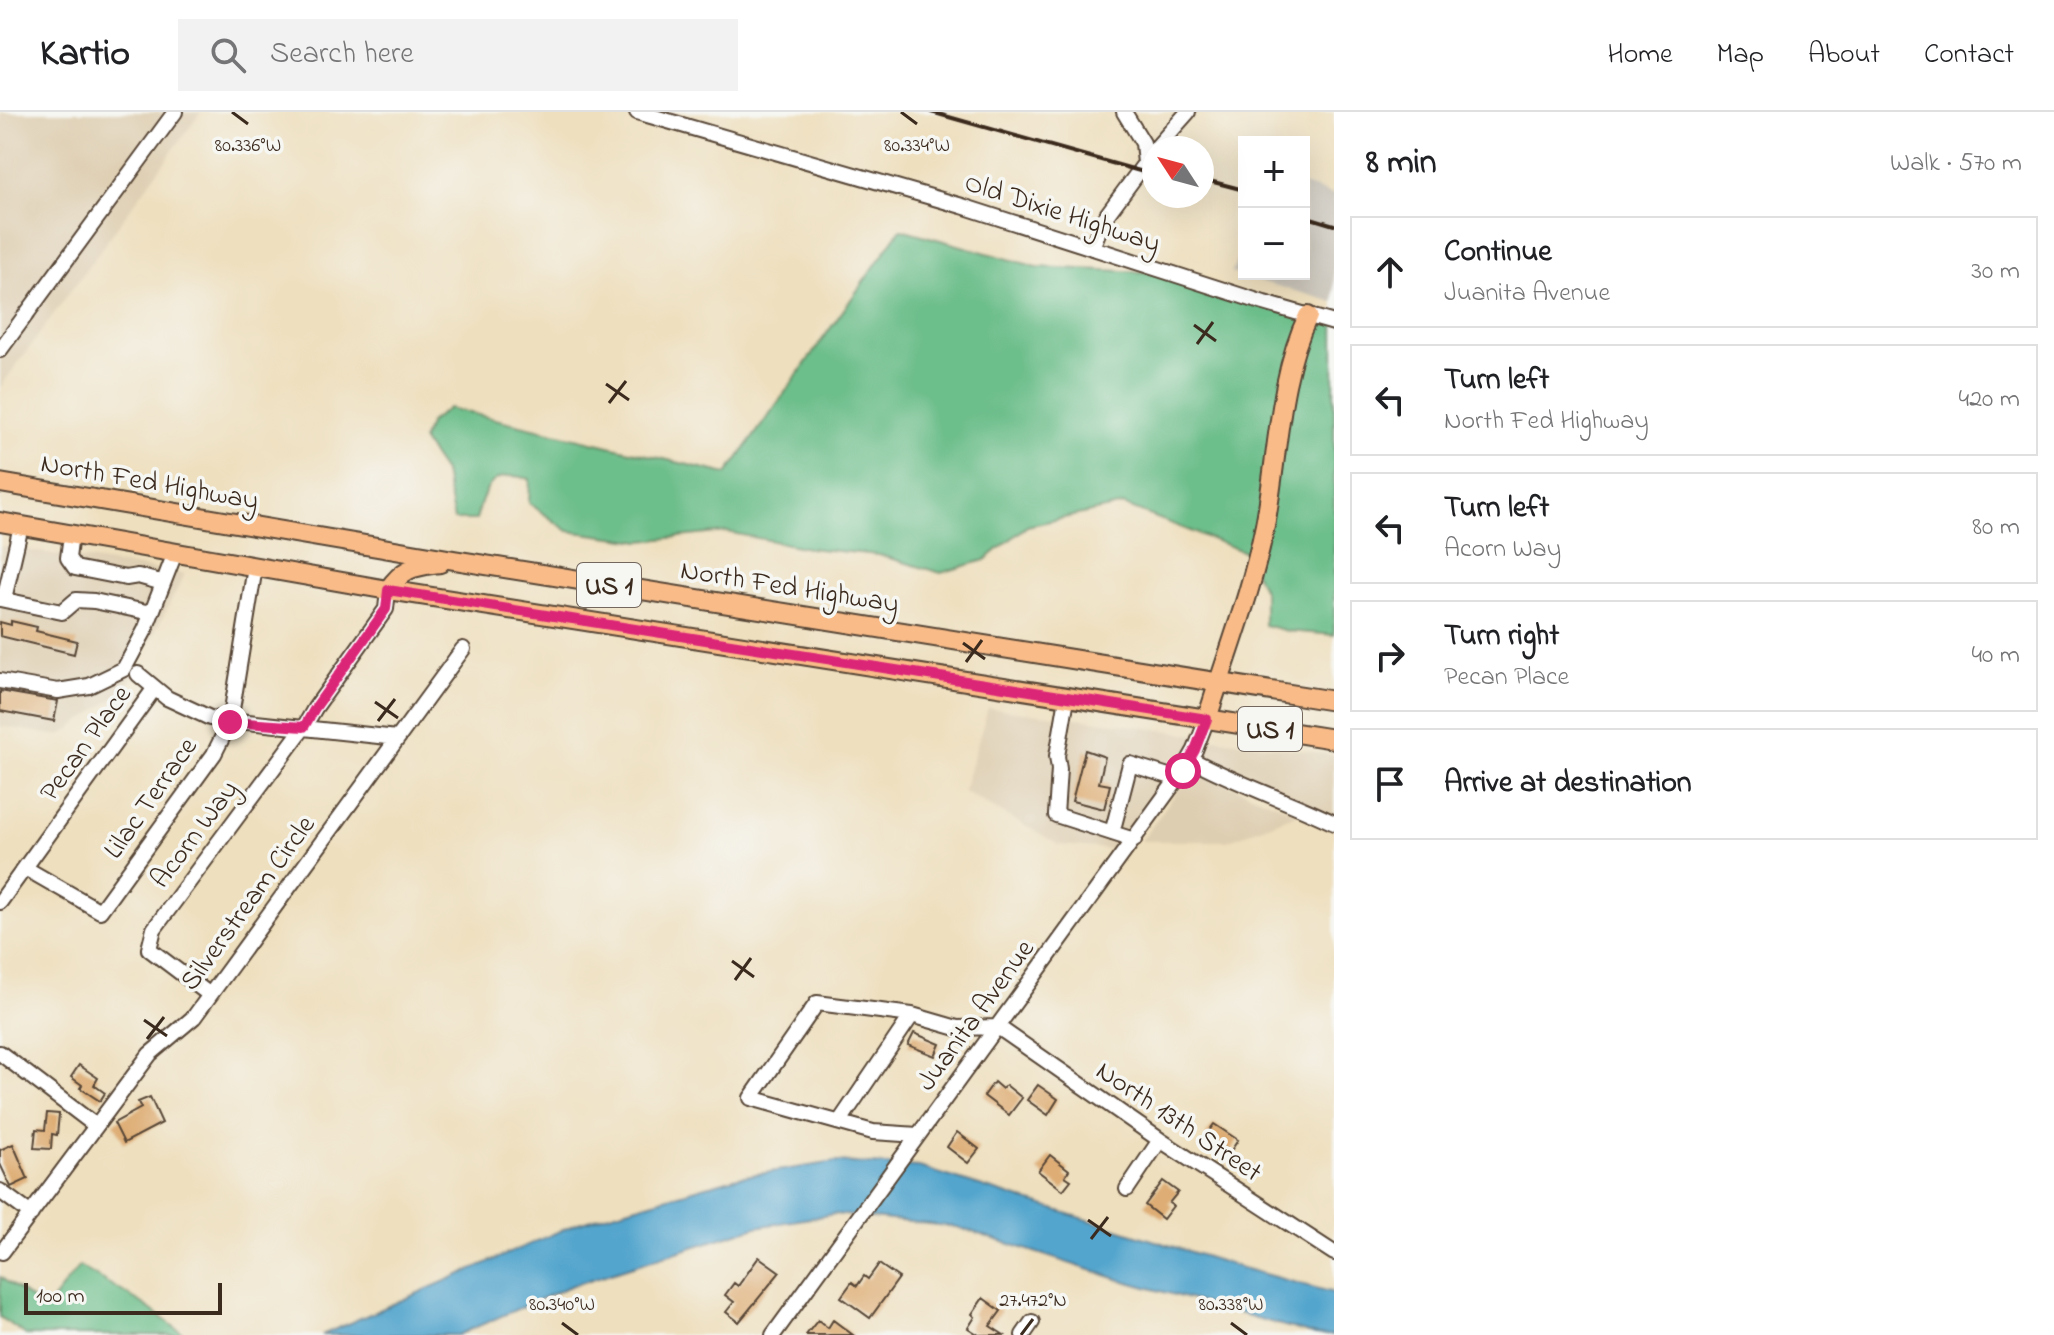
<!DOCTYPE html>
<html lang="en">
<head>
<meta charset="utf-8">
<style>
  body { margin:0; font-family:"Indie Flower",sans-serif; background:#f2f2f2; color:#202124 }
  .controls { position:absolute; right:24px; top:24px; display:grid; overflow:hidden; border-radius:0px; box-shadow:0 8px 32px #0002 }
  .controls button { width:72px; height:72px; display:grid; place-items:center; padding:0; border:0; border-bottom:2px solid #e0e0e0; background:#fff; color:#202124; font:40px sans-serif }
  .compass { position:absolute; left:1142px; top:24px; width:72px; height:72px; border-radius:50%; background:#fff; box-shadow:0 8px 32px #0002; rotate:306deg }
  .scale { position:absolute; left:24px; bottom:20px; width:198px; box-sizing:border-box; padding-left:8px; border:4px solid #3b2a1e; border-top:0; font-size:22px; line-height:28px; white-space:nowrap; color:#3b2a1e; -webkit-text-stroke:6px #f6f6f2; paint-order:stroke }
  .stop { position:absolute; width:24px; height:24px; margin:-18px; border:6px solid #db2777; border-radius:50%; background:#fff }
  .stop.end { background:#db2777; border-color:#fff; box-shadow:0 2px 8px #0008 }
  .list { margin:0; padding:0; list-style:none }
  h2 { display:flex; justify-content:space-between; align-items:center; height:104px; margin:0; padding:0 32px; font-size:34px }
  h2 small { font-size:26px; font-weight:400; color:#757577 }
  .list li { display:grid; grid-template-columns:52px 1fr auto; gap:24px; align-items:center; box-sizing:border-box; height:112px; margin:0 16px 16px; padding:0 16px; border:2px solid #e0e0e0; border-radius:0px }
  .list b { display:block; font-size:30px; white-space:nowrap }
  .list p { margin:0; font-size:26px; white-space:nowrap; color:#757577 }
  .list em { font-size:26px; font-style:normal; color:#757577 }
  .icon { flex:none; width:44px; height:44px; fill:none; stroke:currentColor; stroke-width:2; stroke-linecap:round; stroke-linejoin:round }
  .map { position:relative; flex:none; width:1334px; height:1223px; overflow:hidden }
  header { display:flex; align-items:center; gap:48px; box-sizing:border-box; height:112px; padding:0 40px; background:#fff; border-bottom:2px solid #e0e0e0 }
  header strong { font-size:38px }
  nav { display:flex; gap:44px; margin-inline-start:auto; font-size:28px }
  .search { width:560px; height:72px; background:#f2f2f2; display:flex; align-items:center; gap:20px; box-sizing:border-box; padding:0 28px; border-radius:0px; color:#757577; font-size:30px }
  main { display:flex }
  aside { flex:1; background:#fff }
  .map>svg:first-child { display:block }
  .built { fill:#deceb1 }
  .industrial { fill:#c9c3b8 }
  .forest { fill:#6cbe8a; stroke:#547454; stroke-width:2 }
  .water { fill:#52a5cd; stroke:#466876; stroke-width:2 }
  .building { fill:#dead74 }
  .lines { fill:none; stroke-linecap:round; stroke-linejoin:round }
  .minor-casing { stroke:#564536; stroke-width:18 }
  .major-casing { stroke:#564536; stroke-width:22 }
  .minor { stroke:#fff; stroke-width:14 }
  .major { stroke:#f9bc89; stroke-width:18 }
  .rail { stroke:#3b2a1e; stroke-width:4 }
  .route { stroke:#db2777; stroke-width:10 }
  .ticks { fill:none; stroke:#3b2a1e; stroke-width:3 }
  .labels { text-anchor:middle; stroke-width:7; stroke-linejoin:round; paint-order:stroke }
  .shield { fill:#f6f6f2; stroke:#73675e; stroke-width:2 }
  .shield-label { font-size:26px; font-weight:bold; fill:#3b2a1e }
  .street-label { font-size:28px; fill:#3b2a1e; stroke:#f6f6f2 }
  .ticks-label { font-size:20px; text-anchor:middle; fill:#3b2a1e; stroke:#f6f6f2; stroke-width:7; stroke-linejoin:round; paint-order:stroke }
</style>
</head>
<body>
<header>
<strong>Kartio</strong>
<div class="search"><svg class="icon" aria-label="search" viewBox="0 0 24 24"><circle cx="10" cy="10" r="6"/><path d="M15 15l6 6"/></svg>Search here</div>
<nav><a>Home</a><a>Map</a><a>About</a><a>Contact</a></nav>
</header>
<main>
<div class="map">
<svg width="1334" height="1223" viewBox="0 0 1334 1223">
  <rect width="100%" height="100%" fill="#f6f6f2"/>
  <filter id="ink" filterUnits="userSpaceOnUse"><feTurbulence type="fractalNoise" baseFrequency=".0125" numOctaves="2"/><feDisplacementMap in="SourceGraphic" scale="16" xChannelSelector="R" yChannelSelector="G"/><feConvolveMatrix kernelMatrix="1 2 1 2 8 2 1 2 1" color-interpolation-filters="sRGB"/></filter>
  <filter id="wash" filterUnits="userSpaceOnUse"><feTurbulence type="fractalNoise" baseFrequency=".006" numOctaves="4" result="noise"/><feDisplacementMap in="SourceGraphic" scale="32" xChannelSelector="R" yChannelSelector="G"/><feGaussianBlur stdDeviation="1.8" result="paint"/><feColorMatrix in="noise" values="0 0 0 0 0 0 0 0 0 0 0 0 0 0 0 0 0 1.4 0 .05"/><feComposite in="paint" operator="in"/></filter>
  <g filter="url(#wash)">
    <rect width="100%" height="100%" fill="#eedfbe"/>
    <path class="built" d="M0 0H201L0 276Z
      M0 434 185 462 125 578 60 624 0 614Z
      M988 596 1085 607 1198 623 1118 735 1108 737 1059 733 963 679Z
      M1215 626 1334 643V704L1202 645Z
      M1194 656 1209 665 1299 701 1227 729H1141Z"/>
    <path class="industrial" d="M1304 73 1334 83V190L1231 161 1244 134V162H1304Z"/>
    <path class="forest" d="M901 117 1037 155 1167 161 1334 209V523L1287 519 1264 513V480L1245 440 1123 393 1027 414 985 448 941 461 879 443 808 436 727 420 641 429 568 419 529 391 530 367C492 356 485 374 476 408H454L444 360 422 328 430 310 449 296 727 362Z
      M79 1154 142 1191 185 1223H26L0 1205V1165L41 1194 47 1195Z"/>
    <path class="water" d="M835 1050 919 1055 1242 1156 1334 1181V1223H1316L1118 1167 957 1115 834 1102 756 1115 570 1174 458 1223H322L578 1111 738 1065Z"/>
    <g id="blocks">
      <path class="building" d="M11 509 37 515 36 519 77 529 74 542 0 524V510L11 513Z
        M0 579 58 589 54 609 0 599Z
        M1085 638 1105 645 1099 671 1110 673 1104 697 1072 689Z
        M914 921 940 932 935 944 908 933Z
        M79 953 98 966 94 973 105 981 100 989 80 976 82 973 71 965Z
        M994 970 1002 977 1006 973 1022 986 1009 1003 984 984Z
        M1038 973 1058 987 1048 1003 1027 988Z
        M150 985 162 1011 124 1031 114 1011 141 996 138 990Z
        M47 1001 59 1002 57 1023 52 1022 51 1037 34 1036 36 1017 45 1018Z
        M1214 1012 1238 1028 1230 1040 1206 1023Z
        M957 1020 979 1037 968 1051 947 1035Z
        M13 1032 28 1067 11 1075 0 1052V1038Z
        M1050 1043 1069 1058 1065 1064 1071 1068 1063 1078 1038 1059Z
        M1163 1069 1178 1080 1169 1091 1173 1094 1163 1107 1145 1093Z
        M759 1145 780 1160 739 1210 726 1200 734 1190 725 1183 734 1171 738 1174Z
        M879 1152 899 1166 870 1206 841 1185 852 1170 857 1174 864 1164 868 1167Z
        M983 1186 1001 1199 990 1214 1004 1223H979L968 1216 975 1205 972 1202Z
        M818 1208 828 1216 833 1208 853 1223H806Z"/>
    </g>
  </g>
  <g filter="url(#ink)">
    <use href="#blocks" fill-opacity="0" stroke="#564536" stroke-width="2"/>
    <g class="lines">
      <defs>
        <path id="minor" d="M637 0 962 94 1264 191 1334 211
          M1124 0 1143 31 1145 51
          M1156 36 1188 0
          M1092 136 1103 108 1154 39
          M0 238 175 0
          M71 423 68 446 75 456 126 466 138 464 163 471
          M0 487 62 500 76 488 94 489 151 501
          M4 487 21 414
          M138 562 167 586 210 606 397 626
          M0 569 58 579 89 574 124 557 145 518 175 441
          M1067 586 1057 644 1059 657 1056 703 1134 728
          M1191 647C1236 672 1287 688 1334 711
          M1112 721 1130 652 1178 667
          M25 756 100 799 214 642 230 610 255 455
          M0 790 154 577
          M210 883 149 837 154 817 304 615 315 596 386 497 388 478
          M0 941 96 1014
          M840 1009 912 903
          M918 1023 873 1020 751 986 817 891 912 903 957 916 998 915 1160 1028 1334 1141
          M1127 1077 1160 1028
          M0 1079 31 1102
          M2 1140 150 942 194 905 463 537
          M773 1223 1183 659 1195 638 1207 607
          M1023 1223 1032 1210"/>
        <path id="major" d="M0 371 454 448 1334 589
          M0 410 388 478 1334 627
          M388 478C404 455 413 455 440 451
          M1207 607C1227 542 1252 479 1265 413 1278 346 1278 266 1308 204"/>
      </defs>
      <use href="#minor" class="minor-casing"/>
      <use href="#major" class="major-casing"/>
      <use href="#minor" class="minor"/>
      <use href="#major" class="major"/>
      <path class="rail" d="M931 0 1154 63
        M1202 67 1244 78
        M1304 104 1334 113"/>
    </g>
  </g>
  <g class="lines" filter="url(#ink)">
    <path class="route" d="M230 610 304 615 315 596 386 497 388 478 1207 607 1195 638 1183 659"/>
  </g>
  <path class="ticks" d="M232 0 248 12M901 0 917 12M1194 213 1216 229M1197 232 1213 210M606 272 629 288M609 291 626 269M963 531 985 547M966 550 982 528M375 590 398 606M378 609 395 587M732 849 754 865M735 868 751 846M144 908 167 924M147 927 164 905M1088 1108 1111 1124M1091 1127 1108 1105M562 1211 578 1223M1231 1211 1247 1223M1021 1223 1033 1207"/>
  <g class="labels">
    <g class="shield">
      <rect x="577" y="451" width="64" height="44" rx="6"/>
      <rect x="1238" y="595" width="64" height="44" rx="6"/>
    </g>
    <g class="shield-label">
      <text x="609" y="482">US 1</text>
      <text x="1270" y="626">US 1</text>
    </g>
    <g class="street-label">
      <text transform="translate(1063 99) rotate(18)" y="10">Old Dixie Highway</text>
      <text transform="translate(150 368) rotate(10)" y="10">North Fed Highway</text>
      <text transform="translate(790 473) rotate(9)" y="10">North Fed Highway</text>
      <text transform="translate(84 630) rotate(-54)" y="10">Pecan Place</text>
      <text transform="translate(149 685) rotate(-55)" y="10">Lilac Terrace</text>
      <text transform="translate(193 721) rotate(-53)" y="10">Acorn Way</text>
      <text transform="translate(246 790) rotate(-54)" y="10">Silverstream Circle</text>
      <text transform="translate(974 902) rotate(-54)" y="10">Juanita Avenue</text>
      <text transform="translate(1180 1008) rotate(34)" y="10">North 13th Street</text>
    </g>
  </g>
  <g class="ticks-label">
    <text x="917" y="39">80.334°W</text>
    <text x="248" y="39">80.336°W</text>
    <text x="1033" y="1194">27.472°N</text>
    <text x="562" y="1198">80.340°W</text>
    <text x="1231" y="1198">80.338°W</text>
  </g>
</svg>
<div class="controls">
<button>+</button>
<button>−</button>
</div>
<svg class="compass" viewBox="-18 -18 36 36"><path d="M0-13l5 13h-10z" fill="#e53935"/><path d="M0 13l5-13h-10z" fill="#757577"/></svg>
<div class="scale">100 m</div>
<div class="stop" style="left:1183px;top:659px"></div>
<div class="stop end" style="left:230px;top:610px"></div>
</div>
<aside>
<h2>8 min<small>Walk · 570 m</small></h2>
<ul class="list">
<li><svg class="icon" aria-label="ahead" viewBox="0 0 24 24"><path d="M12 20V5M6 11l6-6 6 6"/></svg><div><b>Continue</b><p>Juanita Avenue</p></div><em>30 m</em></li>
<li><svg class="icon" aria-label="left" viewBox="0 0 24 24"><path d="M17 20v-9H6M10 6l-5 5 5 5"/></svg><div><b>Turn left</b><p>North Fed Highway</p></div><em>420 m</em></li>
<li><svg class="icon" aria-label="left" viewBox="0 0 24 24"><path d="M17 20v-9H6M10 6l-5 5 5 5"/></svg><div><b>Turn left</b><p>Acorn Way</p></div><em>80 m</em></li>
<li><svg class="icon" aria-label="right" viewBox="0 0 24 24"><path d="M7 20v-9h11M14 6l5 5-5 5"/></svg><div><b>Turn right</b><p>Pecan Place</p></div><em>40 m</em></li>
<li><svg class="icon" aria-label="arrive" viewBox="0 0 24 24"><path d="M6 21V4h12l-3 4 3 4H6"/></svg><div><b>Arrive at destination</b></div></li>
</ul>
</aside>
</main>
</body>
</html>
